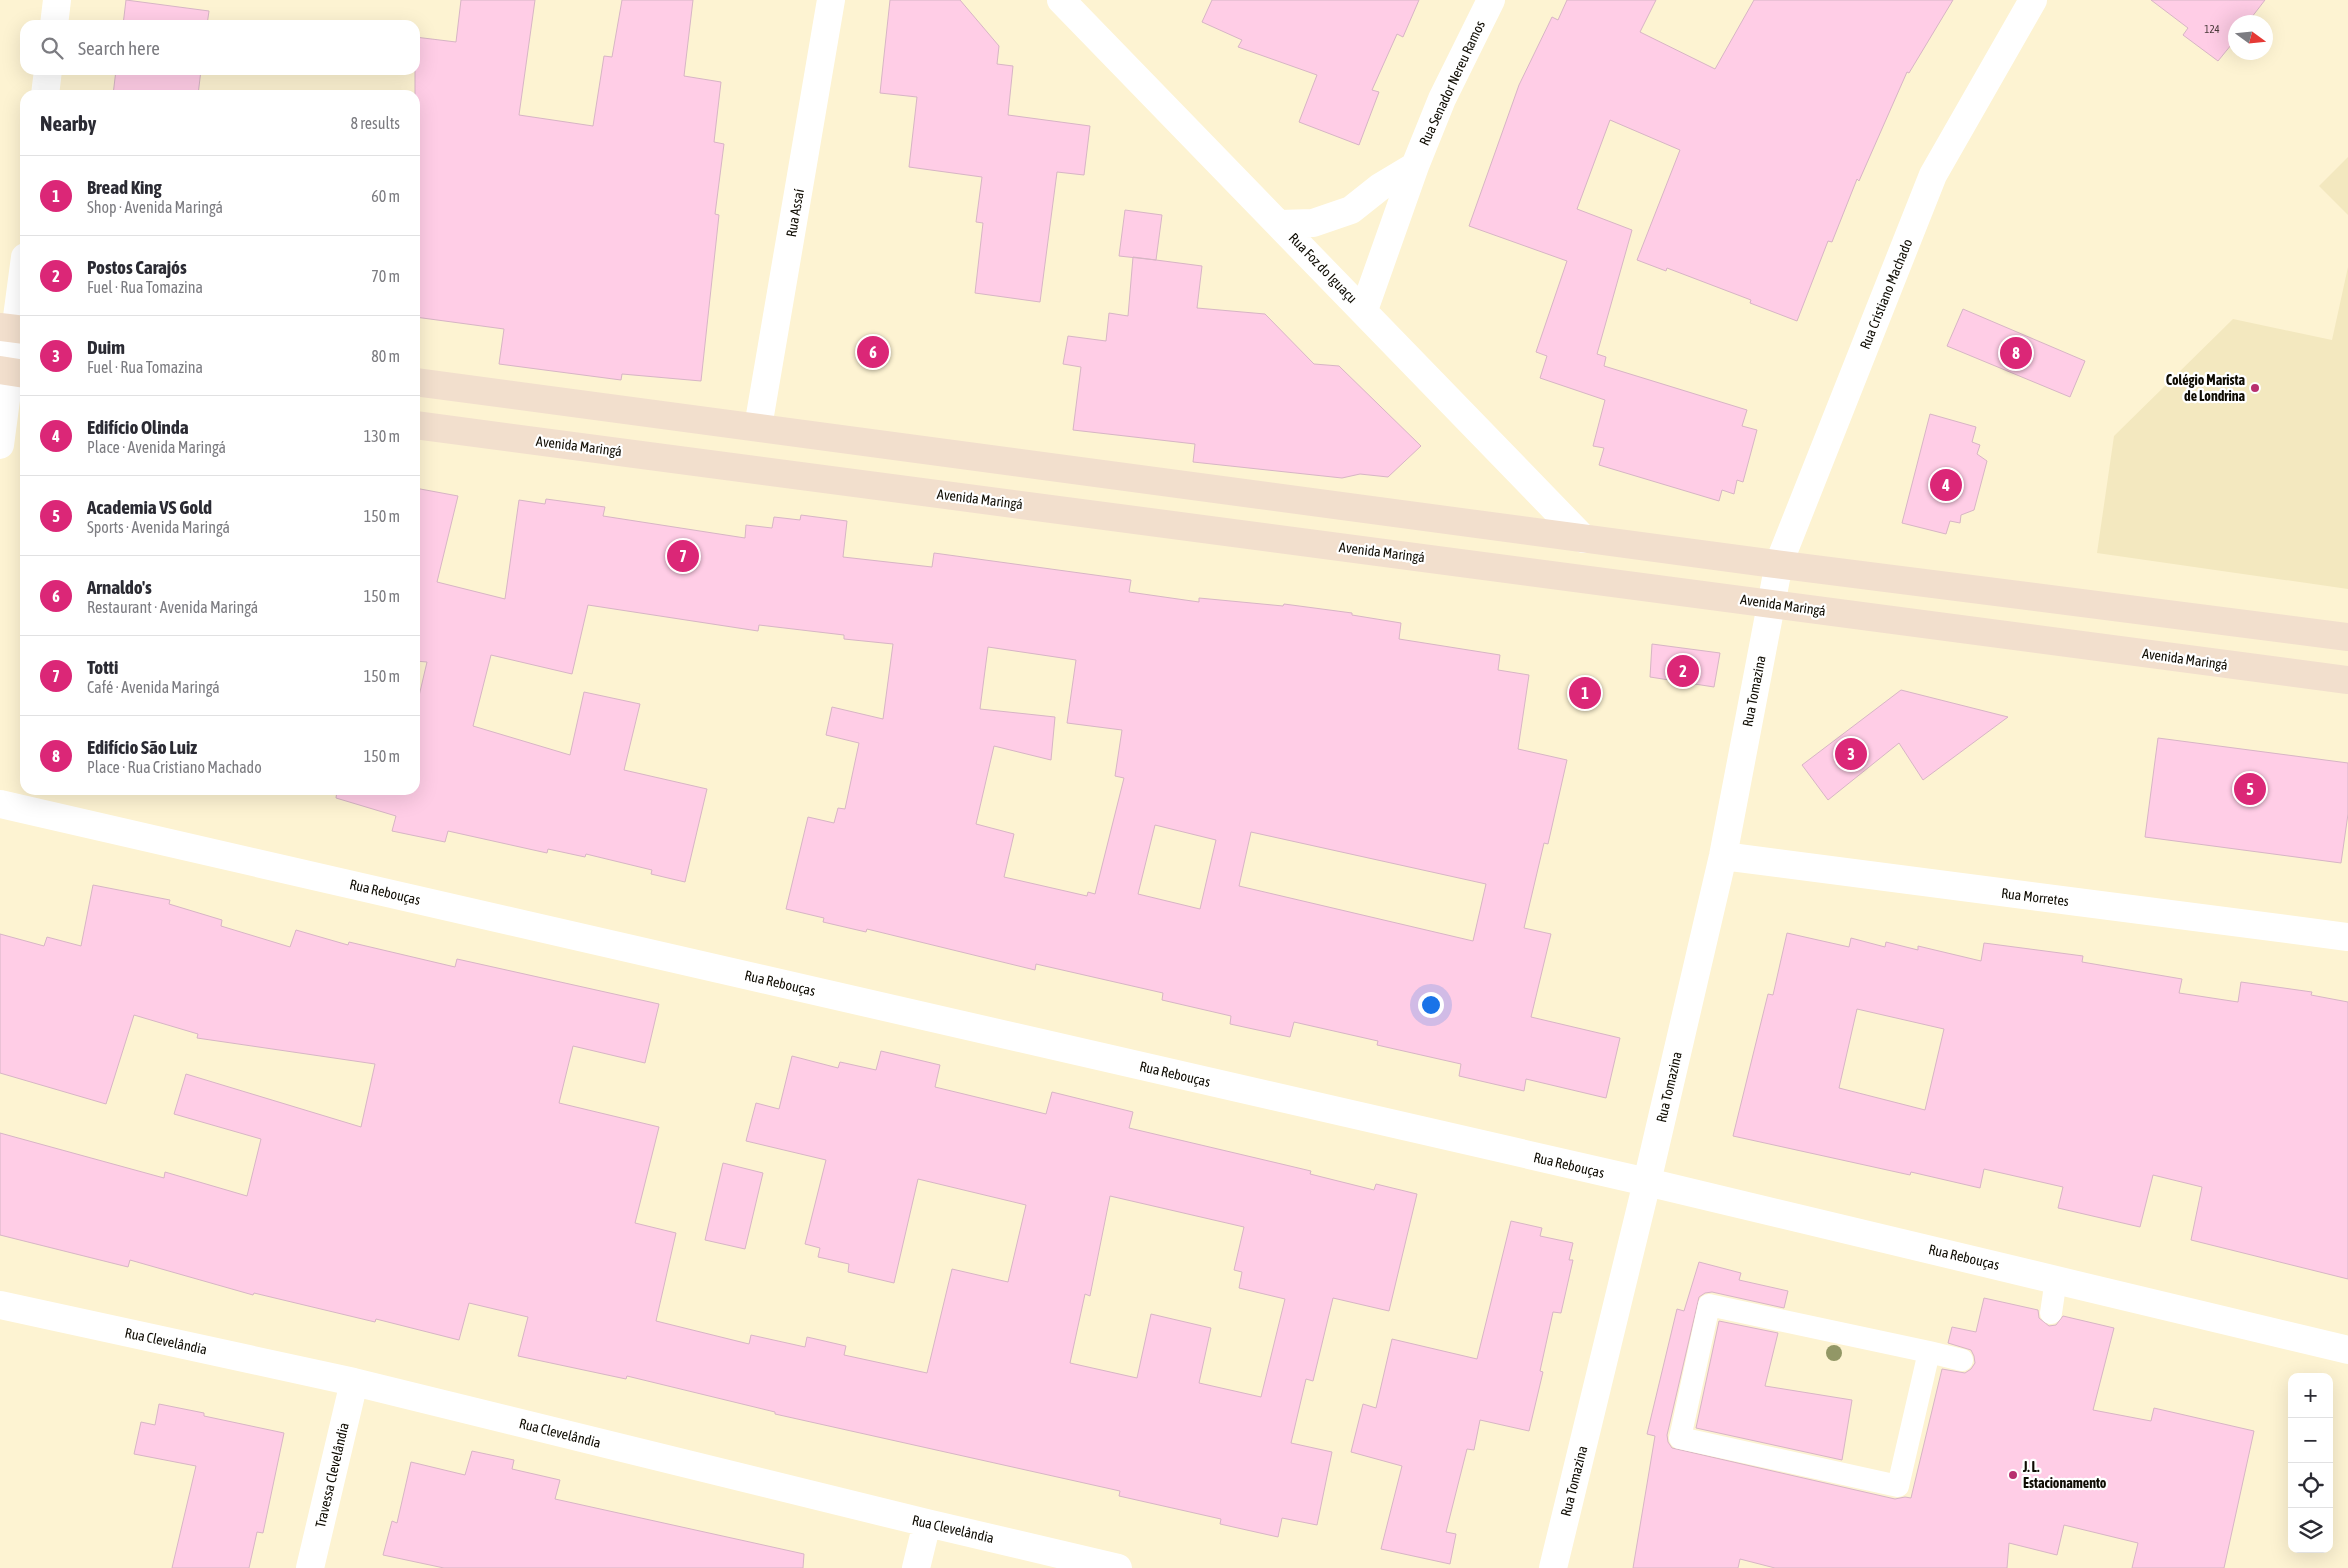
<!DOCTYPE html>
<html lang="en">
<head>
<meta charset="utf-8">
<style>
  body { margin:0; font-family:"Asap Condensed",sans-serif; background:#f7f7f7; color:#2b2b33 }
  .controls { position:absolute; right:15px; bottom:15px; display:grid; overflow:hidden; border-radius:10px; box-shadow:0 5px 20px #0002 }
  .controls button { width:45px; height:45px; display:grid; place-items:center; padding:0; border:0; border-bottom:1px solid #e1e1e2; background:#fff; color:#2b2b33; font:25px sans-serif }
  .compass { position:absolute; left:2228px; top:15px; width:45px; height:45px; border-radius:50%; background:#fff; box-shadow:0 5px 20px #0002; rotate:105deg }
  .you { position:absolute; left:1430px; top:1004px; width:18px; height:18px; margin:-12px; border:4px solid #fff; border-radius:50%; background:#1a73e8; box-shadow:0 0 0 8px #1a73e833 }
  .badge { display:grid; place-items:center; width:32px; height:32px; border-radius:50%; background:#db2777; color:#fff; font-size:16px; font-weight:700 }
  .pin { position:absolute; translate:-50% -50%; border:2px solid #fff; box-shadow:0 1px 5px #0006 }
  .list { margin:0; padding:0; list-style:none }
  h2 { display:flex; justify-content:space-between; align-items:center; height:65px; margin:0; padding:0 20px; font-size:21px }
  h2 small { font-size:16px; font-weight:400; color:#7c7c81 }
  .list li { display:grid; grid-template-columns:32px 1fr auto; gap:15px; align-items:center; box-sizing:border-box; height:80px; padding:0 20px; border-top:1px solid #e1e1e2 }
  .list b { display:block; font-size:19px; white-space:nowrap }
  .list p { margin:0; font-size:16px; white-space:nowrap; color:#7c7c81 }
  .list em { font-size:16px; font-style:normal; color:#7c7c81 }
  .icon { flex:none; width:28px; height:28px; fill:none; stroke:currentColor; stroke-width:2; stroke-linecap:round; stroke-linejoin:round }
  .map { position:relative; flex:none; width:2348px; height:1568px; overflow:hidden }
  .search { position:absolute; background:#fff; box-shadow:0 5px 20px #0002; left:20px; top:20px; width:400px; height:55px; display:flex; align-items:center; gap:12px; box-sizing:border-box; padding:0 18px; border-radius:15px; color:#7c7c81; font-size:19px }
  .panel { position:absolute; background:#fff; box-shadow:0 5px 20px #0002; left:20px; top:90px; width:400px; height:705px; border-radius:15px }
  .map>svg:first-child { display:block }
  .built { fill:#f3e8bf }
  .building { fill:#ffcde6; stroke:#d7b5c5; fill-rule:evenodd }
  .lines { fill:none; stroke-linecap:round; stroke-linejoin:round }
  .lane { stroke:#fff; stroke-width:22 }
  .street { stroke:#fff; stroke-width:28 }
  .secondary { stroke:#f2dfcd; stroke-width:28 }
  .tree { fill:#929766 }
  .poi-dot { fill:#b8306f; stroke:#fff; stroke-width:2 }
  .labels { text-anchor:middle; stroke-width:4.5; stroke-linejoin:round; paint-order:stroke }
  .number-label { font-size:11px; fill:#4b3c3c }
  .street-label { font-size:14px; fill:#0f0c03; stroke:#fff }
  .poi-label { font-size:14px; font-weight:bold; fill:#0f0c03; stroke:#fff; text-anchor:end }
</style>
</head>
<body>
<div class="map">
<svg width="2348" height="1568" viewBox="0 0 2348 1568">
  <rect width="100%" height="100%" fill="#fdf3d2"/>
  <path class="built" d="M2348 157V215L2319 186Z
    M2348 267V589L2097 553 2114 436 2233 319 2332 340Z"/>
  <path class="building" d="M126 0 209 11 207 25H123Z
    M461 0H535L519 115 593 126 604 56 612 57 622 0H693L684 76 721 82 714 142 724 144 715 214 719 215 701 381 622 374 621 380 499 364 504 329 415 317V37L456 42Z
    M890 0H960L999 46 997 64 1013 66 1008 115 1090 126 1084 175 1057 172 1040 302 975 293 983 223 976 222 982 177 909 167 917 97 880 93Z
    M1212 0H1419L1403 37 1397 34 1372 90 1379 92 1359 145 1299 122 1317 75 1238 47 1242 40 1202 22Z
    M1567 0H1656L1640 32 1715 69 1754 0H1953L1909 73 1907 72 1859 181 1857 179 1832 242 1828 241 1797 321 1750 303 1751 300 1667 268 1666 271 1637 260 1680 150 1610 120 1577 209 1632 230 1597 354 1606 357 1604 366 1747 410 1742 426 1757 430 1743 482 1737 480 1734 494 1722 490 1719 501 1599 465 1604 448 1593 446 1605 400 1540 378 1547 356 1536 352 1567 261 1469 226 1519 85 1552 17 1558 20Z
    M2151 0H2265L2248 22H2236V39L2218 61 2183 35 2188 28Z
    M116 70H201L198 95H113Z
    M1125 210 1162 215 1156 260 1119 256Z
    M1133 257 1202 266 1197 308 1265 314 1314 364 1339 366 1421 446 1388 477 1360 474 1342 478 1193 462 1195 444 1073 430 1081 367 1063 364 1068 336 1106 341 1109 313 1128 316Z
    M1963 309 2085 361 2070 397 1947 346Z
    M1930 414 1976 427 1972 442 1980 445 1977 454 1987 461 1974 510 1961 515 1960 523 1950 521 1946 534 1902 523Z
    M415 488 458 496 437 582 505 599 519 500 545 504 546 499 605 507 603 516 745 538 746 525 772 528 774 517 800 520 801 515 847 521 843 557 932 567 934 553 1131 580 1129 592 1199 602V598L1283 606 1284 604 1352 613V615L1401 623 1399 639 1500 655 1498 670 1529 675 1518 749 1567 760 1548 844 1544 843 1524 928 1551 934 1531 1017 1620 1038 1606 1098 1526 1079 1524 1091 1459 1076 1461 1064 1377 1045 1378 1041 1294 1022 1290 1037 1230 1024 1231 1016 1162 1000 1163 993 1036 964 1035 970 867 929 866 932 823 922 824 918 786 909 808 817 834 823 838 808 845 809 859 743 826 735 832 707 883 719 893 644 844 639V635L759 625 758 631 588 605 572 674 491 655 473 726 570 755 584 692 640 704 624 770 707 789 685 882 651 874 652 870 586 854 585 857 548 849 547 853 448 831 445 842 392 831 396 816 336 798 337 790H415V713L427 662 415 661ZM988 647 1076 660 1067 723 1122 730 1115 776 1124 778 1095 894 1088 892 1087 896 1004 877 1014 834 976 824 994 746 1051 760 1055 717 980 709ZM1155 825 1216 840 1200 909 1138 894ZM1251 832 1486 884 1473 941 1239 886Z
    M1652 644 1720 653 1714 687 1650 677Z
    M1901 690 2008 717 1923 780 1899 743 1828 800 1802 765Z
    M2158 738 2348 763V814L2341 863 2145 837Z
    M93 885 170 900 169 904 222 920 221 926 290 947 296 930 348 945 349 942 455 967 457 959 659 1004 645 1063 573 1046 559 1103 659 1127 635 1223 676 1233 656 1321 749 1344 751 1335 805 1347 807 1337 846 1346 844 1355 927 1373 952 1269 1008 1282 1026 1205 918 1179 894 1283 848 1272 849 1264 818 1257 820 1248 805 1244 826 1160 746 1141 756 1103 779 1109 792 1056 838 1068 840 1062 876 1070 881 1051 940 1065 935 1087 1046 1114 1052 1092 1133 1112 1129 1128 1311 1171 1310 1174 1374 1190 1376 1184 1417 1194 1389 1311 1333 1298 1313 1381 1306 1379 1291 1443 1332 1452 1317 1525 1282 1518 1278 1537 1220 1524 1221 1519 1119 1496 1120 1491 775 1414V1412L627 1376 626 1379 518 1356 528 1317 469 1303 459 1340 376 1319 375 1322 254 1293 253 1295 130 1260 128 1267 0 1235V1133L164 1178 165 1172 247 1196 261 1139 174 1114 186 1074 361 1127 375 1064 197 1038 198 1034 134 1015 106 1104 0 1073V934L44 946 47 937 81 946ZM1110 1196 1244 1227 1234 1270 1242 1272 1239 1288 1285 1299 1261 1397 1199 1383 1211 1328 1151 1314 1137 1378 1070 1363 1085 1294 1090 1296Z
    M1787 933 1849 947 1851 938 1885 947 1886 942 1918 950V946L1981 961 1984 943 2083 956 2082 962 2182 979 2179 993 2238 1002 2241 982 2312 992 2311 995 2348 1002V1279L2191 1240 2202 1187 2153 1175 2140 1227 2058 1208 2063 1187 1984 1169 1980 1188 1911 1172 1910 1175 1733 1136 1768 994 1773 995ZM1857 1009 1944 1029 1925 1110 1839 1088Z
    M723 1163 763 1173 745 1249 705 1240Z
    M1511 1221 1542 1228 1540 1236 1573 1243 1569 1260H1573L1561 1313 1553 1312 1540 1371 1543 1372 1529 1431 1480 1420 1474 1450 1467 1449 1446 1532 1456 1534 1450 1564 1381 1549 1402 1466 1351 1452 1363 1404 1376 1408 1392 1339 1477 1359Z
    M1699 1262 1741 1273 1739 1280 1788 1291 1784 1308 1712 1292 1705 1293 1699 1297 1667 1435 1668 1442 1672 1448 1895 1499 1905 1497 1911 1498 1942 1369 1965 1373 1971 1369 1975 1363 1974 1356 1971 1350 1948 1343 1952 1327 1976 1332 1984 1298 2038 1310 2039 1318 2049 1326 2056 1325 2063 1316 2114 1328 2093 1410 2151 1421 2154 1408 2254 1431 2224 1568H2132L2138 1543 2064 1525 2057 1555 2009 1543 2007 1568H1775L1740 1559 1738 1568H1633L1655 1436 1647 1434 1677 1309 1684 1311Z
    M1719 1321 1778 1333 1765 1386 1852 1400 1842 1460 1696 1428Z
    M159 1404 204 1413V1416L284 1433 263 1533 257 1532 249 1568H172L196 1466 134 1454 141 1422 155 1425Z
    M472 1451 514 1460 512 1469 560 1480 555 1499 804 1554 803 1568H444L383 1555 392 1521 397 1523 411 1462 465 1475Z"/>
  <g class="lines">
    <path class="lane" d="M2051 1313 2056 1279
      M1929 1352 1898 1486 1680 1438 1709 1305 1929 1352 1962 1360"/>
    <path class="street" d="M1061 0 1584 539
      M54 25 57 0
      M45 95 48 70
      M1280 224 1313 223 1351 210 1380 187 1415 166
      M1364 310 1415 166 1442 99 1491 0
      M758 427 831 0
      M0 445 25 257
      M0 804 1647 1182 2348 1350
      M1723 856 2348 937
      M0 1305 354 1382 927 1523 1118 1568
      M310 1568 354 1382
      M916 1568 927 1523
      M1553 1568 1647 1182 1723 856 1779 563 1933 175 2033 0"/>
    <path class="secondary" d="M0 327 25 330
      M0 370 25 374
      M415 382 1760 562 2348 637
      M415 425 2348 680"/>
  </g>
  <circle class="tree" cx="1834" cy="1353" r="8"/>
  <g class="poi-dot">
    <circle cx="2255" cy="388" r="5"/>
    <circle cx="2013" cy="1475" r="5"/>
  </g>
  <g class="labels">
    <g class="number-label">
      <text x="2212" y="33">124</text>
    </g>
    <g class="street-label">
      <text transform="translate(1452 83) rotate(-65)" y="5">Rua Senador Nereu Ramos</text>
      <text transform="translate(795 213) rotate(-80)" y="5">Rua Assaí</text>
      <text transform="translate(1323 268) rotate(46)" y="5">Rua Foz do Iguaçu</text>
      <text transform="translate(1886 294) rotate(-68)" y="5">Rua Cristiano Machado</text>
      <text transform="translate(579 446) rotate(7)" y="5">Avenida Maringá</text>
      <text transform="translate(980 499) rotate(7)" y="5">Avenida Maringá</text>
      <text transform="translate(1382 552) rotate(7)" y="5">Avenida Maringá</text>
      <text transform="translate(1783 605) rotate(8)" y="5">Avenida Maringá</text>
      <text transform="translate(2185 659) rotate(8)" y="5">Avenida Maringá</text>
      <text transform="translate(1754 691) rotate(-79)" y="5">Rua Tomazina</text>
      <text transform="translate(385 892) rotate(13)" y="5">Rua Rebouças</text>
      <text transform="translate(2035 897) rotate(7)" y="5">Rua Morretes</text>
      <text transform="translate(780 983) rotate(13)" y="5">Rua Rebouças</text>
      <text transform="translate(1175 1074) rotate(13)" y="5">Rua Rebouças</text>
      <text transform="translate(1669 1087) rotate(-77)" y="5">Rua Tomazina</text>
      <text transform="translate(1569 1165) rotate(13)" y="5">Rua Rebouças</text>
      <text transform="translate(1964 1257) rotate(13)" y="5">Rua Rebouças</text>
      <text transform="translate(166 1341) rotate(12)" y="5">Rua Clevelândia</text>
      <text transform="translate(560 1433) rotate(14)" y="5">Rua Clevelândia</text>
      <text transform="translate(332 1475) rotate(-77)" y="5">Travessa Clevelândia</text>
      <text transform="translate(1574 1481) rotate(-76)" y="5">Rua Tomazina</text>
      <text transform="translate(953 1529) rotate(13)" y="5">Rua Clevelândia</text>
    </g>
    <g class="poi-label">
      <text x="2245" y="385">Colégio Marista<tspan x="2245" dy="16">de Londrina</tspan></text>
      <text x="2023" y="1472" text-anchor="start">J. L.<tspan x="2023" dy="16">Estacionamento</tspan></text>
    </g>
  </g>
</svg>
<div class="controls">
<button>+</button>
<button>−</button>
<button><svg class="icon" aria-label="locate" viewBox="0 0 24 24"><circle cx="12" cy="12" r="6"/><path d="M12 2v4M12 18v4M2 12h4M18 12h4"/></svg></button>
<button><svg class="icon" aria-label="layers" viewBox="0 0 24 24"><path d="M12 4l9 5-9 5-9-5zM3 14l9 5 9-5"/></svg></button>
</div>
<svg class="compass" viewBox="-18 -18 36 36"><path d="M0-13l5 13h-10z" fill="#e53935"/><path d="M0 13l5-13h-10z" fill="#7c7c81"/></svg>
<div class="you"></div>
<div class="pin badge" style="left:1585px;top:693px">1</div>
<div class="pin badge" style="left:1683px;top:671px">2</div>
<div class="pin badge" style="left:1851px;top:754px">3</div>
<div class="pin badge" style="left:1946px;top:485px">4</div>
<div class="pin badge" style="left:2250px;top:789px">5</div>
<div class="pin badge" style="left:873px;top:352px">6</div>
<div class="pin badge" style="left:683px;top:556px">7</div>
<div class="pin badge" style="left:2016px;top:353px">8</div>
<div class="search"><svg class="icon" aria-label="search" viewBox="0 0 24 24"><circle cx="10" cy="10" r="6"/><path d="M15 15l6 6"/></svg>Search here</div>
<section class="panel">
<h2>Nearby<small>8 results</small></h2>
<ul class="list">
<li><span class="badge">1</span><div><b>Bread King</b><p>Shop · Avenida Maringá</p></div><em>60 m</em></li>
<li><span class="badge">2</span><div><b>Postos Carajós</b><p>Fuel · Rua Tomazina</p></div><em>70 m</em></li>
<li><span class="badge">3</span><div><b>Duim</b><p>Fuel · Rua Tomazina</p></div><em>80 m</em></li>
<li><span class="badge">4</span><div><b>Edifício Olinda</b><p>Place · Avenida Maringá</p></div><em>130 m</em></li>
<li><span class="badge">5</span><div><b>Academia VS Gold</b><p>Sports · Avenida Maringá</p></div><em>150 m</em></li>
<li><span class="badge">6</span><div><b>Arnaldo's</b><p>Restaurant · Avenida Maringá</p></div><em>150 m</em></li>
<li><span class="badge">7</span><div><b>Totti</b><p>Café · Avenida Maringá</p></div><em>150 m</em></li>
<li><span class="badge">8</span><div><b>Edifício São Luiz</b><p>Place · Rua Cristiano Machado</p></div><em>150 m</em></li>
</ul>
</section>
</div>
</body>
</html>
